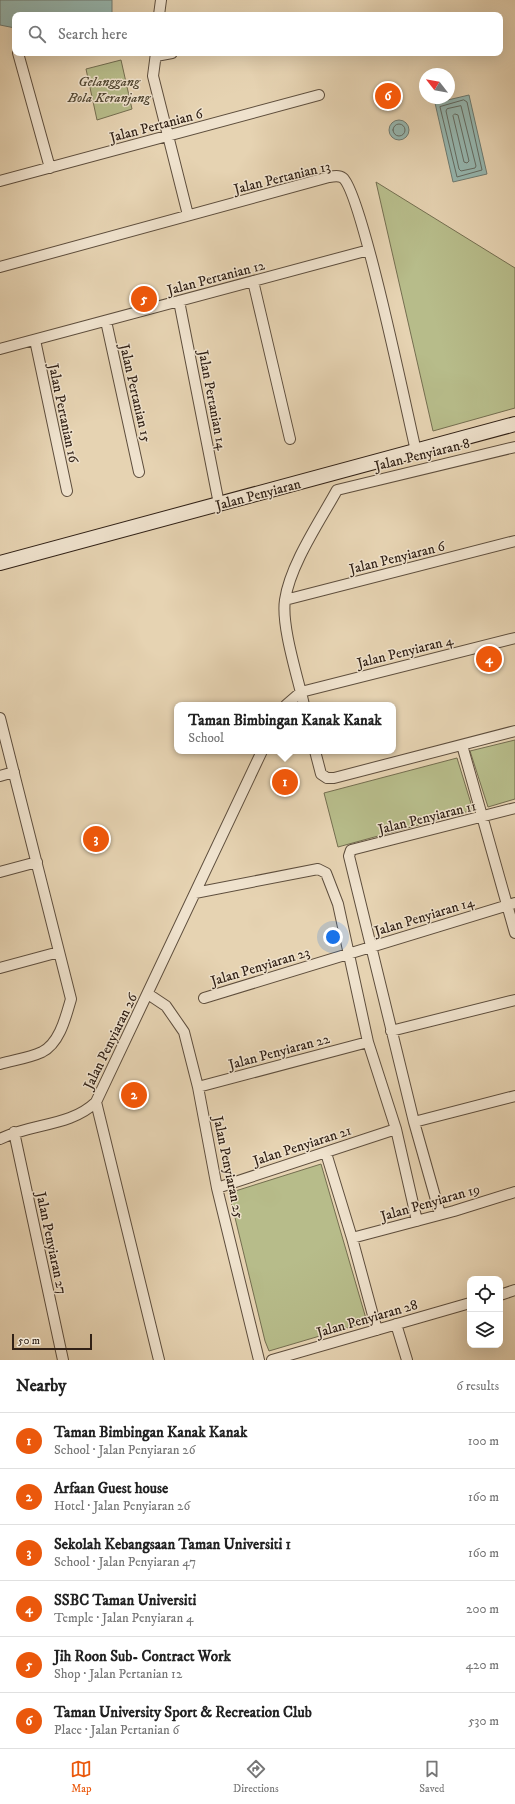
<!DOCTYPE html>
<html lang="en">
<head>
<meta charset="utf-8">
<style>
  body { margin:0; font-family:"IM FELL DW Pica",serif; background:#f6f6f6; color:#222 }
  .controls { position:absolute; right:12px; bottom:12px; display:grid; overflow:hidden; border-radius:8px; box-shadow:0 4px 16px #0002 }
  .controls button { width:36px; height:36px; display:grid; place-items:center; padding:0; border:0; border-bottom:1px solid #e0e0e0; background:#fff; color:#222; font:20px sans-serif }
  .compass { position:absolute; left:419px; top:68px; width:36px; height:36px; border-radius:50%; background:#fff; box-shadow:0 4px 16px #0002; rotate:301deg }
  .scale { position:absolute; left:12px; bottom:10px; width:80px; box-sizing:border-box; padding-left:4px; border:2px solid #312116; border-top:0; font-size:11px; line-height:14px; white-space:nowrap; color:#312116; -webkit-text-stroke:3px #efe2cd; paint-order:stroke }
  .you { position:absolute; left:333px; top:937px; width:14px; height:14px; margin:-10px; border:3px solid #fff; border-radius:50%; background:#1a73e8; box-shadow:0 0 0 6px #1a73e833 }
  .badge { display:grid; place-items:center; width:26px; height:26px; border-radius:50%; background:#ea580c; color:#fff; font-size:13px; font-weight:700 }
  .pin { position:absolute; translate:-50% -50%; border:2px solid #fff; box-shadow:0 1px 4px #0006 }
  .popup { position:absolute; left:174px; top:702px; width:222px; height:52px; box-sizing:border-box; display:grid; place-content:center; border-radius:8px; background:#fff; filter:drop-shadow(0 1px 3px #0005); font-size:13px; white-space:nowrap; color:#767676 }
  .popup b { font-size:15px; color:#222 }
  .popup::after { content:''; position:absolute; left:50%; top:100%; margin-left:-8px; border:8px solid transparent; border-top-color:#fff }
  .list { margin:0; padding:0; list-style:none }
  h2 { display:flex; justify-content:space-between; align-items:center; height:52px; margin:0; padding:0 16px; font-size:17px }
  h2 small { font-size:13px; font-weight:400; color:#767676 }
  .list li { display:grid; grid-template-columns:26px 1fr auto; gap:12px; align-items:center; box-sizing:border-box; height:56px; padding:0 16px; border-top:1px solid #e0e0e0 }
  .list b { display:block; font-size:15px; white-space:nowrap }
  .list p { margin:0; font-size:13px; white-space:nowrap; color:#767676 }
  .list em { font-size:13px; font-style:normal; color:#767676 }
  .icon { flex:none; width:22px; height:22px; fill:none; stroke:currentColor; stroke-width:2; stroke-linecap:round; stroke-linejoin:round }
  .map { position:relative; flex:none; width:515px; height:1360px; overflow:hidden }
  .search { position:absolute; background:#fff; box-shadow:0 4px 16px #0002; left:12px; right:12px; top:12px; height:44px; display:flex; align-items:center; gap:10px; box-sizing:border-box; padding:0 14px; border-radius:8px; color:#767676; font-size:15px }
  .sheet { height:388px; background:#fff }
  nav { display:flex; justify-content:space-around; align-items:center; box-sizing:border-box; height:56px; border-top:1px solid #e0e0e0; background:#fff; font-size:11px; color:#767676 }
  nav a { display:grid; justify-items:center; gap:2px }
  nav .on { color:#ea580c }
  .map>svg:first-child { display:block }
  .green { fill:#b7bc8a; stroke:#746e50 }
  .water { fill:#96b7b0; stroke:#6e7b72 }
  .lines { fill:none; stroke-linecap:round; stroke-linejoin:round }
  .shore { stroke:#646c63; stroke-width:1 }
  .street-casing { stroke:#5e4e3d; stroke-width:12 }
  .secondary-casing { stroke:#312116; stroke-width:16 }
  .street { stroke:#efe2cd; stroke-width:10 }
  .secondary { stroke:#efe2cd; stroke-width:14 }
  .labels { text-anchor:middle; stroke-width:3; stroke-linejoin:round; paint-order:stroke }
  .park-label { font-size:14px; font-style:italic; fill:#524833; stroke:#efe2cd }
  .street-label { font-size:14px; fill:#312116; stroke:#efe2cd }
</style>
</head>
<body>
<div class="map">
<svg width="515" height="1360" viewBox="0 0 515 1360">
  <rect width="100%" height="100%" fill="#e6d3b2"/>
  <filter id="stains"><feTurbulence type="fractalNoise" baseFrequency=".005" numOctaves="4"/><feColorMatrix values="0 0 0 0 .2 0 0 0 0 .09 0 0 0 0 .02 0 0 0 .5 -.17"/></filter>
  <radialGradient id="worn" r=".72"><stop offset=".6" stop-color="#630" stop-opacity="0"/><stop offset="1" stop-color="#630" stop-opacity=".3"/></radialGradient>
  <path class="green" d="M121 60 132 109 97 120 86 69Z
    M376 182 515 268V408L433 431Z
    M515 740V799L488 807 470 751Z
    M457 758 473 810 338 847 324 793Z
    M321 1164 367 1322 269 1351 265 1341 229 1193Z"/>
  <path class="water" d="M0 0H112V15H15V28L0 25Z
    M469 95 487 174 453 182 435 103Z
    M389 130a10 10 0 1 1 20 0a10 10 0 1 1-20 0Z"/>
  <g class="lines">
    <path class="shore" d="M464 100 467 102 482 170 457 177 440 107Z
      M461 106 476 166 475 168 461 171 459 169 446 111 447 109Z
      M455 114 458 115 469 161 467 163 464 162 453 116Z
      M393 130a6 6 0 1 1 12 0a6 6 0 1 1-12 0Z"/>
    <defs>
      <path id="street" d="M159 15 161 0
        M18 53 50 168
        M156 53 153 76 188 215
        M156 56 172 53
        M0 181 319 95
        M0 267 329 177C334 176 339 175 343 178 362 194 407 413 416 451
        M253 281 290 439
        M179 301 219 504
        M106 321 139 472
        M35 340 67 491
        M0 349 369 250
        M285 600 515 541
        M286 705 301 692 515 638
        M304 705C298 678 281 626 285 600 290 565 320 521 337 490L515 447
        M0 718 71 999C66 1016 60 1043 42 1052 29 1058 14 1060 0 1064
        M462 745 515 933
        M315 751 321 774 327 778H334L515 731
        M0 776 14 772
        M0 872 37 862
        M195 893 318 869 326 873 338 904 368 1042 396 1129 417 1221
        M0 968 59 952
        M148 994 166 1006 184 1032 198 1087 217 1188 259 1360
        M204 998 515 903
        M391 1031 515 1000
        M198 1087 368 1042
        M414 1122 515 1096
        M14 1132 63 1360
        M0 1139C31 1123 70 1127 96 1102
        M326 1153 352 1238 377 1330
        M217 1188 396 1129
        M440 1214 414 1122 349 856 351 850 515 808
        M352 1238 454 1211 515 1192
        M500 1295 515 1290
        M396 1324 407 1360
        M159 1360 96 1102 262 751
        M272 1360 470 1303"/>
      <path id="secondary" d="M0 563 515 424"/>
    </defs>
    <use href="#street" class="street-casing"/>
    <use href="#secondary" class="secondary-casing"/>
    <use href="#street" class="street"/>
    <use href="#secondary" class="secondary"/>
  </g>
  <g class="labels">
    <g class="park-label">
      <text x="109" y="86">Gelanggang<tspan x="109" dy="16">Bola Keranjang</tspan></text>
    </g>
    <g class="street-label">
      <text transform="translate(156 125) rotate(-15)" y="5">Jalan Pertanian 6</text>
      <text transform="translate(282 177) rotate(-14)" y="5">Jalan Pertanian 13</text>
      <text transform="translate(216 277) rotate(-15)" y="5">Jalan Pertanian 12</text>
      <text transform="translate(136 393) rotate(77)" y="5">Jalan Pertanian 15</text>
      <text transform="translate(213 400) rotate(79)" y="5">Jalan Pertanian 14</text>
      <text transform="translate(64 413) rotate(78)" y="5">Jalan Pertanian 16</text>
      <text transform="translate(422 454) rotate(-14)" y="5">Jalan Penyiaran 8</text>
      <text transform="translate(258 494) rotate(-15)" y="5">Jalan Penyiaran</text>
      <text transform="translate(397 557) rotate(-14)" y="5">Jalan Penyiaran 6</text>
      <text transform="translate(405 651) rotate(-14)" y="5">Jalan Penyiaran 4</text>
      <text transform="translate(427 817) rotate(-14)" y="5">Jalan Penyiaran 11</text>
      <text transform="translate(424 916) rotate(-17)" y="5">Jalan Penyiaran 14</text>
      <text transform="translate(260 966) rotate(-17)" y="5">Jalan Penyiaran 23</text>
      <text transform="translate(110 1041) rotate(-64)" y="5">Jalan Penyiaran 26</text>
      <text transform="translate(279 1051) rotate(-15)" y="5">Jalan Penyiaran 22</text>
      <text transform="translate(302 1145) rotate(-18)" y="5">Jalan Penyiaran 21</text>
      <text transform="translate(229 1167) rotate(78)" y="5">Jalan Penyiaran 25</text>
      <text transform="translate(430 1202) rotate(-16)" y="5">Jalan Penyiaran 19</text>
      <text transform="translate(52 1243) rotate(78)" y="5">Jalan Penyiaran 27</text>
      <text transform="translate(367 1318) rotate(-16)" y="5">Jalan Penyiaran 28</text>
    </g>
  </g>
  <rect width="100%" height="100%" filter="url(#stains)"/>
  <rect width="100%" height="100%" fill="url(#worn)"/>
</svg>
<div class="controls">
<button><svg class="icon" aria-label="locate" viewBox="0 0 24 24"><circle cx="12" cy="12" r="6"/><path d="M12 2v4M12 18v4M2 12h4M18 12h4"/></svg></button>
<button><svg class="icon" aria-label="layers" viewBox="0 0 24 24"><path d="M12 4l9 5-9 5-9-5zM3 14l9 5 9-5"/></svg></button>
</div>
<svg class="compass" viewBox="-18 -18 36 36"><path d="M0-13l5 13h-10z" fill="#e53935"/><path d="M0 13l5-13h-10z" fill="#767676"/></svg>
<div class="scale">50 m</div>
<div class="you"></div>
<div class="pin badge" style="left:285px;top:782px">1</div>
<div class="popup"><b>Taman Bimbingan Kanak Kanak</b>School</div>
<div class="pin badge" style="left:134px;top:1095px">2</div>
<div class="pin badge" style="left:96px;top:839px">3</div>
<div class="pin badge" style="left:489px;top:659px">4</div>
<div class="pin badge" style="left:144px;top:299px">5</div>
<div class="pin badge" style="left:388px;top:96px">6</div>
<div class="search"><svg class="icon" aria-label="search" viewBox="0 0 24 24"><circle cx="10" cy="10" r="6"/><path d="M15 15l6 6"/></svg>Search here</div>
</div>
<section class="sheet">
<h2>Nearby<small>6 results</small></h2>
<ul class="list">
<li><span class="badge">1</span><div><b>Taman Bimbingan Kanak Kanak</b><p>School · Jalan Penyiaran 26</p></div><em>100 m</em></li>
<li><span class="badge">2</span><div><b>Arfaan Guest house</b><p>Hotel · Jalan Penyiaran 26</p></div><em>160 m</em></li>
<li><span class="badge">3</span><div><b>Sekolah Kebangsaan Taman Universiti 1</b><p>School · Jalan Penyiaran 47</p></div><em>160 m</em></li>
<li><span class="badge">4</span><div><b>SSBC Taman Universiti</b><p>Temple · Jalan Penyiaran 4</p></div><em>200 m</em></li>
<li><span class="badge">5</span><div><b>Jih Roon Sub- Contract Work</b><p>Shop · Jalan Pertanian 12</p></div><em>420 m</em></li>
<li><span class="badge">6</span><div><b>Taman University Sport &amp; Recreation Club</b><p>Place · Jalan Pertanian 6</p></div><em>530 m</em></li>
</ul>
</section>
<nav>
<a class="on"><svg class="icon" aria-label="map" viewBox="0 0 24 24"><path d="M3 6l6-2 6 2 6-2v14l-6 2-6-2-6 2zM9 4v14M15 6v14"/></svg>Map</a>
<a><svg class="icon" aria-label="directions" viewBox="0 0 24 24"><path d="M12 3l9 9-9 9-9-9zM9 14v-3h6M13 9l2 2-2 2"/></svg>Directions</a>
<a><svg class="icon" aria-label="saved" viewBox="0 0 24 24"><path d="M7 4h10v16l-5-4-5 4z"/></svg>Saved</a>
</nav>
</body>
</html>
